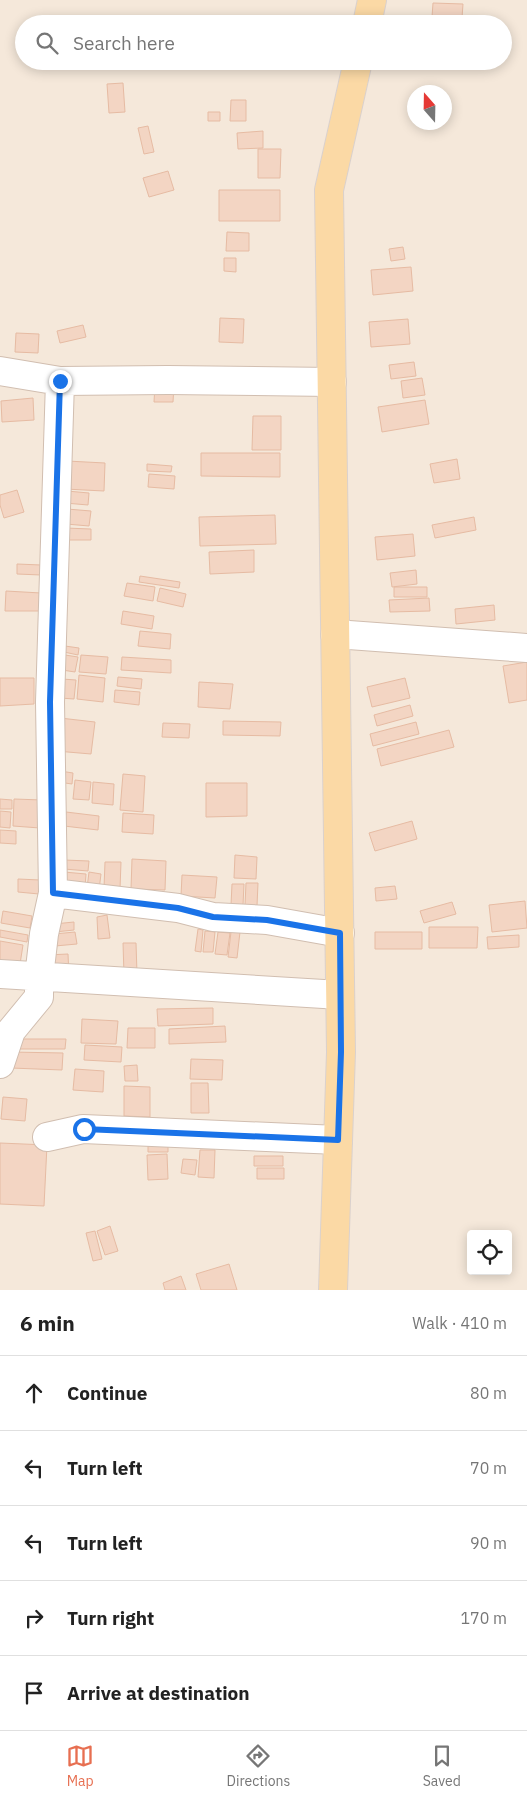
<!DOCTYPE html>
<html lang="en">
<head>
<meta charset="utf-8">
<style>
  body { margin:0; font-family:"IBM Plex Sans",sans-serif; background:#f6f6f6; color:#222 }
  .controls { position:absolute; right:15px; bottom:15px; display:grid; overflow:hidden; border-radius:5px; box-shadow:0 2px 12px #0003 }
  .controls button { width:45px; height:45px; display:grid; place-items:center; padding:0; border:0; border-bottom:1px solid #e0e0e0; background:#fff; color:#222; font:25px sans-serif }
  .compass { position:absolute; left:407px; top:85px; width:45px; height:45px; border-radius:50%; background:#fff; box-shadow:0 2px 12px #0003; rotate:340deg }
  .stop { position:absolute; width:15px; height:15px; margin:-11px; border:4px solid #1a73e8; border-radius:50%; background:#fff }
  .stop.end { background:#1a73e8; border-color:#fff; box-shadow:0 1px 5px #0008 }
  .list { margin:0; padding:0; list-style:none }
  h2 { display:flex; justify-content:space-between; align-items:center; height:65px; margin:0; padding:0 20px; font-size:21px }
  h2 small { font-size:16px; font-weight:400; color:#767676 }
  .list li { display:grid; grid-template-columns:32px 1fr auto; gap:15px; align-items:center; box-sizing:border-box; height:75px; padding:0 20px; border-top:1px solid #e0e0e0 }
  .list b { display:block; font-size:19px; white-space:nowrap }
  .list em { font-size:16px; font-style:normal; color:#767676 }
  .icon { flex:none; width:28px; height:28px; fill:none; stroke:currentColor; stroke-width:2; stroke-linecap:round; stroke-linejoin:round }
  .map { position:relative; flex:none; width:527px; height:1290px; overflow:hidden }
  .search { position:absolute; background:#fff; box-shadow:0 2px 12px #0003; left:15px; right:15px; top:15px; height:55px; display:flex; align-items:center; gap:12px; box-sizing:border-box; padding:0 18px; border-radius:28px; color:#767676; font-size:19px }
  .sheet { height:440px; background:#fff }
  nav { display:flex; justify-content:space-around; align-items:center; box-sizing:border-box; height:70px; border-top:1px solid #e0e0e0; background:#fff; font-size:14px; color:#767676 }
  nav a { display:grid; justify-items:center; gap:2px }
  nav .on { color:#e76f51 }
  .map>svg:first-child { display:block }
  .residential { fill:#f5e8da; fill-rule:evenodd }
  .building { fill:#f3d5c3; stroke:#e6bba3 }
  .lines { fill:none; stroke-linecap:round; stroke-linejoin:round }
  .minor-casing { stroke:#d1beb0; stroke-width:30 }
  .major-casing { stroke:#dad1cd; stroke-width:30 }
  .minor { stroke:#fff; stroke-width:28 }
  .major { stroke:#fbd9a5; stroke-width:28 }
  .route { stroke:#1a73e8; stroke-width:6 }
</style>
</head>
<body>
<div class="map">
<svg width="527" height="1290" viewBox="0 0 527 1290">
  <rect width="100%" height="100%" fill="#fdf6ec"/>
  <path class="residential" d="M0 0H527V1290H0ZM24 24H503V61H24ZM414 92H444V122H414ZM471 1234H508V1271H471Z"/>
  <path class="building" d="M433 3 463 4 462 18 432 17Z
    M123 83 125 112 109 113 107 84Z
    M231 100H246V121H230Z
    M208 112H220V121H208Z
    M148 126 154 152 144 154 138 128Z
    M263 131V148L238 149 237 133Z
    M258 149H281L280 178H258Z
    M168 171 174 190 149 197 143 178Z
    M219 190H280V221H219Z
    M227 232 249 233V251H226Z
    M403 247 405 259 391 261 389 249Z
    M224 258H236V272L224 271Z
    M411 267 413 291 373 295 371 270Z
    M220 318 244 319 243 343 219 342Z
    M408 319 410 344 371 347 369 322Z
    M83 325 86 337 60 343 57 331Z
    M16 333 39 334 38 353 15 352Z
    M414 362 416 376 391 379 389 365Z
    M422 378 425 395 403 398 401 381Z
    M155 385H174L173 402H154Z
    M33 398 34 420 2 422 1 401Z
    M425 400 429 424 382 432 378 407Z
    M253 416H281V450H252Z
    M201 453H280V477L201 476Z
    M457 459 460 479 434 483 430 464Z
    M67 461 105 463 104 491 65 489Z
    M147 464 172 466 171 472 147 471Z
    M149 474 175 476 174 489 148 487Z
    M17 490 24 512 4 518 0 505V495Z
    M67 491 89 493 88 505 65 503Z
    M67 509 91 511 89 526 66 524Z
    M275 515 276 544 200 546 199 517Z
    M474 517 476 530 435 538 432 525Z
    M65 528 91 529V540H64Z
    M413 534 415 556 377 560 375 537Z
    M254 550V572L210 574 209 552Z
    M17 564 41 565V575L17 574Z
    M416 570 417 584 392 587 390 573Z
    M140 576 180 582 179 588 139 582Z
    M127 583 155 587 153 601 124 596Z
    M394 587H427V597H394Z
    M160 588 186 594 183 607 157 601Z
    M6 591 41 593 40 611H5Z
    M429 598 430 611 390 612 389 600Z
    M494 605 495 620 456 624 455 609Z
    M123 611 154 616 152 629 121 624Z
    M140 631 171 634 170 649 138 646Z
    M65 646 79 648 78 655 64 652Z
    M65 655 78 657 75 672 62 670Z
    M81 655 108 657 106 674 79 672Z
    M122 657 171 660V673L121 670Z
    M527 662V700L509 703 503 666Z
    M79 675 105 678 103 702 77 699Z
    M118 677 142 679 141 689 117 686Z
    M0 678H34V704L0 706Z
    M405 678 410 698 372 707 367 687Z
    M62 679 76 680 74 699 60 698Z
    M199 682 233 684 230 709 198 707Z
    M115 690 140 692 139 705 114 702Z
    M410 705 413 716 377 726 374 715Z
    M60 718 95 722 91 754 56 751Z
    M223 721 281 722 280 736 223 735Z
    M416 722 419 734 373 746 370 734Z
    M163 723 190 724 189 738 162 737Z
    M449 730 454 747 381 766 377 749Z
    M60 771 73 773 72 784 58 782Z
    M123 774 145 776 143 812 120 810Z
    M75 780 91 782 89 800 73 799Z
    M93 782 114 784 113 805 92 803Z
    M206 783H247V816L206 817Z
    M0 799 12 800V809H0Z
    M14 799 42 800 40 828 13 826Z
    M0 811 11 812 10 828 0 827Z
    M66 812 99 816 98 830 64 826Z
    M123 813 154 815 153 834 122 832Z
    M412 821 417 839 375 851 369 833Z
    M0 830 16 831V844L0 843Z
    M235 855 257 857 256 879 234 878Z
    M132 859 166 861 165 890 131 889Z
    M64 860 89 861 88 871 64 869Z
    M105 862H121L120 889 104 888Z
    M64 872 86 874 85 888 62 886Z
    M89 872 101 874 99 890 87 888Z
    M182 875 217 877 215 898 181 896Z
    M18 879 40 880 39 894 18 892Z
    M246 883H258L257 906 245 905Z
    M232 884H244L243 905H231Z
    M395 886 397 899 376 901 375 888Z
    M525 901 527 928 492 932 489 905Z
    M452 902 456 914 424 923 420 911Z
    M3 911 32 916 30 928 1 923Z
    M107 915 110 938 98 939 97 917Z
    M74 922V930L55 932 54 924Z
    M429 927H478L477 948H429Z
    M198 929 203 930 201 952 195 951Z
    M0 930 28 935 27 942 0 937Z
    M205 931 215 932 213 952H203Z
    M75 932 77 944 55 946 54 934Z
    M218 932 230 933 227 955 215 954Z
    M231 932H240L237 958 228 957Z
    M375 932H422V949H375Z
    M519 935V947L488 949 487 937Z
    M0 941 23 945 20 964 0 960Z
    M123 943H136L137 974 124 975Z
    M68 954 69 976H48L47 955Z
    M213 1008V1024L158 1026 157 1009Z
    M82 1019 118 1021 116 1044 81 1043Z
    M225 1026 226 1042 169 1044V1029Z
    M128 1028H155V1048H127Z
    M14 1039H66L65 1049H14Z
    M85 1045 122 1047 121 1062 84 1060Z
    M11 1052 63 1053 62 1070 11 1068Z
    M191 1059 223 1060 222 1080 190 1079Z
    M137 1065 138 1081H125L124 1066Z
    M75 1069 104 1071 103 1092 73 1090Z
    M191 1083H208L209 1113H191Z
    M124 1086 150 1087V1117L124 1116Z
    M3 1097 27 1099 25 1121 1 1119Z
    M148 1134H168V1152H148Z
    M0 1143 47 1145 44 1206 0 1204Z
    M200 1150H215L214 1178 198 1177Z
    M167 1154 168 1179 148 1180 147 1155Z
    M254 1156H283V1166H254Z
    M183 1159 197 1160 195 1175 181 1173Z
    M257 1168H284V1179H257Z
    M110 1226 118 1251 105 1255 97 1231Z
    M95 1231 102 1259 93 1261 86 1233Z
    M229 1264 237 1290H201L196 1274Z
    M181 1276 186 1290H165L163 1283Z"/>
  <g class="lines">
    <defs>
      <path id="minor" d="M0 371 60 381 168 380 332 382
        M335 634 527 648
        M53 893 178 908 213 917 267 920 340 933
        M0 974 340 995
        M0 1064 11 1031 39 997V977L44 934 53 893 50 702 60 381
        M47 1137 83 1129 338 1140"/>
      <path id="major" d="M367 24 372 0
        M333 1290 341 1052 329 190 358 61"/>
    </defs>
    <use href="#minor" class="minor-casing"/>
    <use href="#major" class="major-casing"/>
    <use href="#minor" class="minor"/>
    <use href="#major" class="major"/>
  </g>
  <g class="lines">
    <path class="route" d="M60 381 50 702 53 893 178 908 213 917 267 920 340 933 341 1052 338 1140 84 1129"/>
  </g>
</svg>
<div class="controls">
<button><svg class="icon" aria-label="locate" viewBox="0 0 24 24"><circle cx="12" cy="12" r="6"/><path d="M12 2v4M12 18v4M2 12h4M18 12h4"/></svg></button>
</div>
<svg class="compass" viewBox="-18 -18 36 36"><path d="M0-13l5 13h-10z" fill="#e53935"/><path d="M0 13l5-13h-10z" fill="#767676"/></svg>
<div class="stop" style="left:84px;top:1129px"></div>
<div class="stop end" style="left:60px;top:381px"></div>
<div class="search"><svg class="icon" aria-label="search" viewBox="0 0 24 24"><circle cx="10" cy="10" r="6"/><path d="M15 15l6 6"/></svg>Search here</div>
</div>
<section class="sheet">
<h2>6 min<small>Walk · 410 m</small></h2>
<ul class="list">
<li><svg class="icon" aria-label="ahead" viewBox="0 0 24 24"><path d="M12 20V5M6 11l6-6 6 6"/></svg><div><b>Continue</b></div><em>80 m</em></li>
<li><svg class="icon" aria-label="left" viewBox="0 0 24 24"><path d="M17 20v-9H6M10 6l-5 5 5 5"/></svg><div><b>Turn left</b></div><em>70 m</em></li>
<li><svg class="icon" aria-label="left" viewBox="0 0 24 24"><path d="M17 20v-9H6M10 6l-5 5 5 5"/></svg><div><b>Turn left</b></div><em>90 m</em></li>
<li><svg class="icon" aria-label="right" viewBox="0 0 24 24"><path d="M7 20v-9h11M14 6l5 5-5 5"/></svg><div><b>Turn right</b></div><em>170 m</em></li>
<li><svg class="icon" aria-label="arrive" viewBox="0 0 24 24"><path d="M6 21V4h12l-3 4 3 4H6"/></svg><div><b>Arrive at destination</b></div></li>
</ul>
</section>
<nav>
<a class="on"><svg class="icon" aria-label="map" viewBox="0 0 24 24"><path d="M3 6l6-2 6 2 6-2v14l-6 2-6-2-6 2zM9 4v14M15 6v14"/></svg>Map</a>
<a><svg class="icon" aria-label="directions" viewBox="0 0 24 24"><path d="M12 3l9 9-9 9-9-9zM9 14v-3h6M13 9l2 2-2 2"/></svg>Directions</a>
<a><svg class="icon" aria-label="saved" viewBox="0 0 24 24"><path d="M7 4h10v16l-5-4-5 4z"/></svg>Saved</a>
</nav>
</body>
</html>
